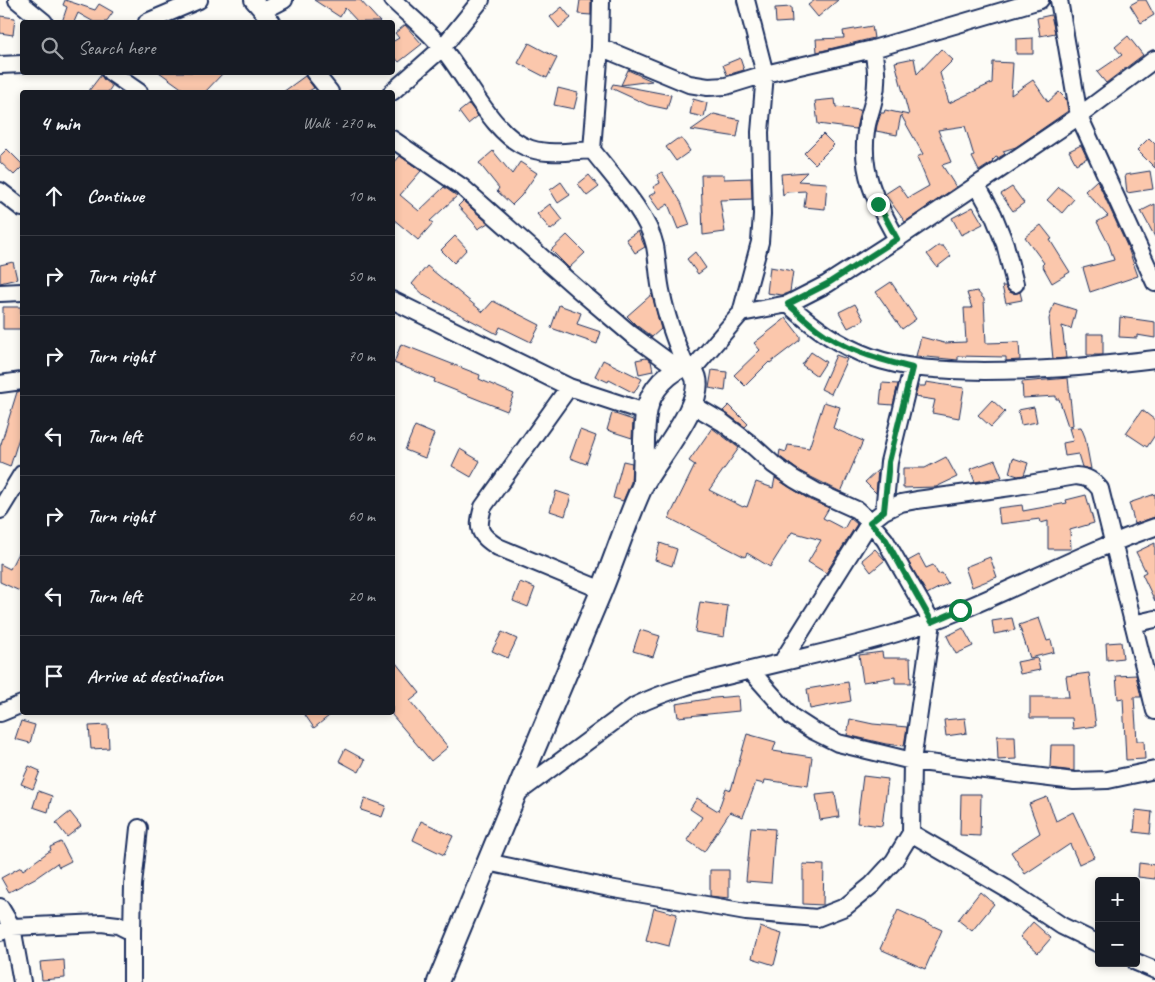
<!DOCTYPE html>
<html lang="en">
<head>
<meta charset="utf-8">
<style>
  body { margin:0; font-family:Caveat,sans-serif; background:#242831; color:#f1f3f6 }
  .controls { position:absolute; right:15px; bottom:15px; display:grid; overflow:hidden; border-radius:5px; box-shadow:0 2px 8px #0003 }
  .controls button { width:45px; height:45px; display:grid; place-items:center; padding:0; border:0; border-bottom:1px solid #363941; background:#171b24; color:#f1f3f6; font:25px sans-serif }
  .stop { position:absolute; width:15px; height:15px; margin:-11px; border:4px solid #0b8043; border-radius:50%; background:#fff }
  .stop.end { background:#0b8043; border-color:#fff; box-shadow:0 1px 5px #0008 }
  .list { margin:0; padding:0; list-style:none }
  h2 { display:flex; justify-content:space-between; align-items:center; height:65px; margin:0; padding:0 20px; font-size:21px }
  h2 small { font-size:16px; font-weight:400; color:#9ea1a6 }
  .list li { display:grid; grid-template-columns:32px 1fr auto; gap:15px; align-items:center; box-sizing:border-box; height:80px; padding:0 20px; border-top:1px solid #363941 }
  .list b { display:block; font-size:19px; white-space:nowrap }
  .list em { font-size:16px; font-style:normal; color:#9ea1a6 }
  .icon { flex:none; width:28px; height:28px; fill:none; stroke:currentColor; stroke-width:2; stroke-linecap:round; stroke-linejoin:round }
  .map { position:relative; flex:none; width:1155px; height:982px; overflow:hidden }
  .search { position:absolute; background:#171b24; box-shadow:0 2px 8px #0003; left:20px; top:20px; width:375px; height:55px; display:flex; align-items:center; gap:12px; box-sizing:border-box; padding:0 18px; border-radius:5px; color:#9ea1a6; font-size:19px }
  .panel { position:absolute; background:#171b24; box-shadow:0 2px 8px #0003; left:20px; top:90px; width:375px; height:625px; border-radius:5px }
  .map>svg:first-child { display:block }
  .building { fill:#fbc7ac; stroke:#1b2f5e }
  .lines { fill:none; stroke-linecap:round; stroke-linejoin:round }
  .minor-casing { stroke:#1b2f5e; stroke-width:20 }
  .tertiary-casing { stroke:#1b2f5e; stroke-width:24 }
  .minor { stroke:#fdfcf7; stroke-width:16 }
  .tertiary { stroke:#fdfcf7; stroke-width:20 }
  .route { stroke:#0b8043; stroke-width:6 }
</style>
</head>
<body>
<div class="map">
<svg width="1155" height="982" viewBox="0 0 1155 982">
  <rect width="100%" height="100%" fill="#fdfcf7"/>
  <filter id="ink" filterUnits="userSpaceOnUse"><feTurbulence type="fractalNoise" baseFrequency=".02" numOctaves="2"/><feDisplacementMap in="SourceGraphic" scale="10" xChannelSelector="R" yChannelSelector="G"/><feConvolveMatrix kernelMatrix="1 2 1 2 8 2 1 2 1" color-interpolation-filters="sRGB"/></filter>
  <g filter="url(#ink)">
    <path class="building" d="M65 0 95 10 99 4 113 12 106 22H94L78 13 74 22H62L67 7 63 5Z
      M314 0H360L380 22H358L345 8 340 17Z
      M580 0H591V15L578 14Z
      M815 0H838L818 17 808 5Z
      M1139 0H1146L1154 15 1141 23 1130 5Z
      M562 7 571 18 559 28 550 17Z
      M791 7 792 22 776 23 775 8Z
      M1051 15 1055 33 1040 36 1037 18Z
      M0 16 15 18 13 35 0 33Z
      M405 25 422 44 399 62 392 54V42L399 38 395 33Z
      M872 26 874 38 817 52 816 39 844 38 843 31Z
      M1128 36 1143 55 1106 83 1097 72 1122 55 1115 47Z
      M1033 38V54H1016V39Z
      M529 43 557 58 547 78 518 63Z
      M941 49 953 60 940 73 949 103 992 83 993 62 1013 63 1011 95 1033 80 1048 102 1059 92 1066 99 1068 111 1016 147 1003 151 1005 154 998 158 996 157 992 161 993 162 979 171 972 157 974 156 965 126 938 130 951 162 942 165 956 187 905 222 885 194 899 185 908 198 929 186 917 157 923 154 901 115 897 135 876 131 877 125 881 113H884L885 110 909 115 895 62 914 58 917 74Z
      M740 58 744 70 727 75 723 65Z
      M628 70 652 81 621 85Z
      M159 72H224L205 92H187Z
      M101 75 104 80 112 86 108 92H88Z
      M305 76 314 88 307 92H283Z
      M613 84 671 95 667 109 648 105 611 88Z
      M558 88 578 93 574 109 554 105Z
      M693 99 707 103 704 117 690 114Z
      M835 99 836 107 860 110 856 129 818 124 815 101Z
      M469 104 478 116 468 124 459 112Z
      M714 114 740 120 737 137 691 130Z
      M823 134 834 145 815 164 804 153Z
      M1149 138 1155 144V168L1137 150Z
      M677 139H682L690 151 676 161 666 147Z
      M1081 145 1087 158 1076 164 1069 151Z
      M7 149 22 164V167L14 175 0 162V156Z
      M493 151 512 174 520 162 537 173 521 196 512 205 497 191 499 188 479 163Z
      M400 156 421 171 400 195 419 211 444 187 457 196 430 221 433 223 418 240 392 218V165Z
      M1150 171 1153 189 1127 193 1125 175Z
      M662 172 681 202 690 225 678 229 668 204 659 210 649 196 656 192 653 187 660 183 657 175Z
      M807 172 798 181 827 183 825 209 804 207 806 191 786 192 783 196 781 174Z
      M589 175 599 187 587 196 578 184Z
      M701 175H724V179L751 178 752 199 720 200 725 232 703 235Z
      M1097 180 1128 248 1138 276 1090 292 1083 268 1114 260 1109 245 1097 222 1108 216 1085 191Z
      M561 182 570 195 558 203 550 190Z
      M1012 187 1024 203 1013 211 1001 194Z
      M1059 187 1074 199 1062 213 1047 200Z
      M463 201 488 223 478 229 473 222 458 206Z
      M550 204 563 220 551 230 537 214Z
      M1155 204V237L1141 211Z
      M973 207 983 224 961 235 952 218Z
      M1041 225 1052 239 1050 240 1070 272 1052 283 1042 265 1044 263 1025 237Z
      M638 231 645 247 635 253 626 239Z
      M567 235 585 253 569 268 551 250Z
      M455 236 467 249 454 263 441 250Z
      M938 246H943L951 256 937 267 927 254Z
      M695 252 706 268 698 274 687 259Z
      M13 262 17 279 0 283V265Z
      M427 266 483 312 493 301 540 325 531 342 500 327 497 334 425 296 412 284Z
      M770 267 793 271 790 292 782 295 767 293Z
      M891 282 916 319 902 329 876 292Z
      M1002 286H1005L1008 291 1012 293 1020 292 1022 300 1006 303Z
      M977 291 984 299 986 343 1019 342 1020 360 1006 361V357L958 356V360L916 356 921 337 944 343 966 342 964 308H972L967 293Z
      M652 294 661 329 652 337 636 325 627 316Z
      M1054 303 1076 310 1071 329 1062 326 1066 358 1053 359 1049 319Z
      M855 304 864 320 848 328 839 312Z
      M559 305 581 313 577 324 601 332 597 344 551 328Z
      M3 307H21V329H3Z
      M1120 317 1155 322V338L1137 335V338L1119 337Z
      M786 318 800 336V340L770 363 769 362 745 386 734 375 760 350 754 343Z
      M1087 334H1103V355H1087Z
      M401 344 480 375 479 379 514 394 507 411 434 382 435 379 394 363Z
      M811 352 826 362 817 376 802 365Z
      M836 355 847 359 831 394 821 389Z
      M646 358 651 361 653 371 639 374 636 360Z
      M603 360 642 379 634 393 609 380 608 382 595 376Z
      M712 370 727 372 725 391 709 388Z
      M1068 378 1073 425 1068 426 1059 399H1056V396L1023 398 1022 382Z
      M926 382 964 388 959 418 932 413 935 400 915 397 918 386H925Z
      M882 383 898 384 893 405 880 404Z
      M22 391V428L10 467 0 463V447L17 392Z
      M992 400 1005 412 991 427 978 415Z
      M824 402 840 407 833 428 863 441 841 492 799 471 779 456 780 450 786 452 788 445 809 448Z
      M729 405 748 424 745 427 723 411Z
      M1034 407 1037 422 1021 425 1018 410Z
      M1142 410 1155 420V435L1147 447 1126 433Z
      M612 413 633 420 632 438 607 430Z
      M415 426 434 434 425 458 405 450Z
      M1081 427 1085 437 1091 469 1082 467 1078 454 1065 456 1063 443 1073 441 1069 428Z
      M712 428 739 448 709 490 743 507 744 506 747 507 756 482 773 488 775 478 810 500 829 508 823 518 844 529 850 518 857 524 826 573 808 562 821 540 792 532 770 567 747 553 745 557 669 518 695 465 689 461Z
      M580 430 596 436 586 464 570 458Z
      M460 449 480 461 471 477 452 466Z
      M946 457 957 477 936 487 903 488V468H925Z
      M1013 458 1028 463 1024 475 1018 476 1009 473Z
      M995 460 1002 477 975 482 970 469Z
      M623 461 632 463 631 482 623 501 613 498Z
      M878 470 876 493 865 482Z
      M556 491 571 496 565 516 550 511Z
      M1155 494V517L1135 524 1129 503Z
      M1086 495 1094 523 1070 530 1071 549H1048V521L1041 523 1040 519 1000 524 998 508 1022 505 1023 511 1067 503 1066 500Z
      M660 543 677 549 672 566 655 560Z
      M1155 543V601L1142 574 1146 572 1136 552Z
      M22 545V592L0 582V564L10 569Z
      M875 549 885 560 871 572 862 560Z
      M919 555 926 568 933 565 938 574 942 573 948 583 927 594 908 561Z
      M990 557 997 577 972 587 965 567Z
      M520 582 535 588 528 607 513 601Z
      M700 602 728 606 724 637 695 632Z
      M1012 618 1015 630 994 634 992 621Z
      M1039 618 1047 641 1051 640 1054 652 1030 658 1019 625Z
      M963 628 973 646 956 654 947 636Z
      M640 630 660 636 653 657 633 651Z
      M502 632 517 639 508 658 492 651Z
      M1121 642 1123 658 1107 660 1106 643Z
      M882 652 883 658H910L911 683H895V677L863 682 859 655Z
      M392 658 420 693 410 701 448 747 431 761 392 715Z
      M1037 658 1040 670 1020 674 1017 662Z
      M1089 673 1096 726 1073 729 1072 718H1030V697H1069L1066 676Z
      M1136 675 1141 697H1134L1137 741H1144L1145 759 1126 760 1123 698 1118 699 1116 676Z
      M848 682 851 701 810 709 807 689Z
      M738 696 739 711 678 717 676 704 714 698Z
      M303 712H334L314 728Z
      M965 718 967 733 946 736 944 720Z
      M850 719 873 724 907 727 904 746 886 744 847 735Z
      M21 721 35 725 30 743 15 739Z
      M108 725 109 748 91 749 89 726Z
      M747 734 776 742 773 751 812 757 808 786 765 780 764 784 756 782 743 817 730 812 704 852 687 840 702 817 690 809 697 798 718 811 726 788 731 790Z
      M997 736H1015L1016 759 998 760Z
      M1051 745H1074V771L1050 768Z
      M345 749 365 760 359 772 339 761Z
      M29 766 40 771 33 789 21 784Z
      M863 776 888 779 882 826 857 823Z
      M38 791 52 796 48 812 33 807Z
      M835 793 839 817 820 820 816 795Z
      M961 794H981L980 836 960 835Z
      M1047 797 1056 821 1073 812 1094 857 1079 864 1070 844 1025 874 1011 852 1040 833 1029 804Z
      M365 798 386 806 382 817 361 810Z
      M1136 810 1152 812 1150 834 1134 832Z
      M70 812 81 826 67 837 56 823Z
      M421 821 453 836 444 855 413 840Z
      M751 827 775 829 771 883 746 881Z
      M61 842 71 861 59 867 57 863 37 877 9 892 1 878 21 867 23 870 51 850 50 847Z
      M1139 863 1155 865V879L1138 877Z
      M803 864 824 865 823 905 803 904Z
      M710 870H729V898L710 896Z
      M980 892 994 904 972 931 958 920Z
      M654 908 677 914 669 946 646 940Z
      M898 910 942 930 925 969 880 949Z
      M1033 922 1051 938 1038 953 1020 937Z
      M760 927 782 934 774 965 752 958Z
      M64 960 65 978 42 980 40 962Z"/>
    <g class="lines">
      <defs>
        <path id="minor" d="M17 0 44 22
          M253 0 272 22
          M393 0C409 16 428 30 442 48 467 76 493 138 531 149 550 155 572 151 592 150 612 176 648 214 655 246 658 262 658 279 662 295 667 320 676 343 686 367
          M1059 0 1079 116 1155 283
          M263 11 284 0
          M147 22 199 0
          M600 47 689 84 708 87 726 86 765 74 873 49 1040 0
          M873 49C876 66 878 81 874 98 872 109 867 120 866 131 860 175 877 203 897 239
          M0 65 22 64
          M110 72 139 92
          M314 72 330 92
          M392 92 442 48 481 0
          M392 139 462 187 580 291 632 335 677 368
          M592 150 600 47 601 0
          M977 185 993 214 1005 244 1015 284
          M0 191 22 208
          M0 293 22 292
          M392 300 569 387 645 412
          M788 304C814 327 837 345 871 357 907 370 945 370 984 371 1041 371 1098 366 1155 359
          M741 313 760 242 762 214 760 132 765 74 746 0
          M692 370 741 313 788 304 827 284 897 239 1079 116 1155 59
          M0 384 22 381
          M569 387 483 507C477 529 478 534 498 547L602 590
          M0 510 22 474
          M884 511 889 462 912 368
          M1133 624 1155 619
          M782 662 870 522 884 511 901 503 917 500 1011 487 1076 476C1087 477 1093 480 1100 489L1155 711
          M750 670 792 717 812 730 838 743 912 761 1074 781 1108 780 1155 770
          M0 713 22 704
          M515 795 635 706C667 690 701 682 735 674 789 660 844 649 897 633 986 607 1067 557 1155 527
          M911 833 1007 889 1062 926 1099 944
          M487 862 609 888 746 912 817 918 845 907 872 885 894 861 911 833 912 761 932 622 885 540 870 522 857 510 815 491 794 479 774 465 752 445 722 422 693 405
          M0 907 12 927 22 982
          M0 932 12 927 101 923 118 925 132 932V982
          M132 932 133 885 139 828
          M1136 962 1155 970"/>
        <path id="tertiary" d="M438 982C491 852 545 723 600 594 615 558 626 522 642 487 653 463 712 397 693 372 691 370 690 368 687 367 680 366 674 371 669 375 646 394 645 412 644 440 644 455 643 470 643 485"/>
      </defs>
      <use href="#minor" class="minor-casing"/>
      <use href="#tertiary" class="tertiary-casing"/>
      <use href="#minor" class="minor"/>
      <use href="#tertiary" class="tertiary"/>
    </g>
  </g>
  <g class="lines" filter="url(#ink)">
    <path class="route" d="M878 204 897 239 827 284 788 304C797 312 807 321 817 329 844 350 879 359 912 368L889 462 884 511 870 522 886 540 932 622 960 610"/>
  </g>
</svg>
<div class="controls">
<button>+</button>
<button>−</button>
</div>
<div class="stop" style="left:960px;top:610px"></div>
<div class="stop end" style="left:878px;top:204px"></div>
<div class="search"><svg class="icon" aria-label="search" viewBox="0 0 24 24"><circle cx="10" cy="10" r="6"/><path d="M15 15l6 6"/></svg>Search here</div>
<section class="panel">
<h2>4 min<small>Walk · 270 m</small></h2>
<ul class="list">
<li><svg class="icon" aria-label="ahead" viewBox="0 0 24 24"><path d="M12 20V5M6 11l6-6 6 6"/></svg><div><b>Continue</b></div><em>10 m</em></li>
<li><svg class="icon" aria-label="right" viewBox="0 0 24 24"><path d="M7 20v-9h11M14 6l5 5-5 5"/></svg><div><b>Turn right</b></div><em>50 m</em></li>
<li><svg class="icon" aria-label="right" viewBox="0 0 24 24"><path d="M7 20v-9h11M14 6l5 5-5 5"/></svg><div><b>Turn right</b></div><em>70 m</em></li>
<li><svg class="icon" aria-label="left" viewBox="0 0 24 24"><path d="M17 20v-9H6M10 6l-5 5 5 5"/></svg><div><b>Turn left</b></div><em>60 m</em></li>
<li><svg class="icon" aria-label="right" viewBox="0 0 24 24"><path d="M7 20v-9h11M14 6l5 5-5 5"/></svg><div><b>Turn right</b></div><em>60 m</em></li>
<li><svg class="icon" aria-label="left" viewBox="0 0 24 24"><path d="M17 20v-9H6M10 6l-5 5 5 5"/></svg><div><b>Turn left</b></div><em>20 m</em></li>
<li><svg class="icon" aria-label="arrive" viewBox="0 0 24 24"><path d="M6 21V4h12l-3 4 3 4H6"/></svg><div><b>Arrive at destination</b></div></li>
</ul>
</section>
</div>
</body>
</html>
